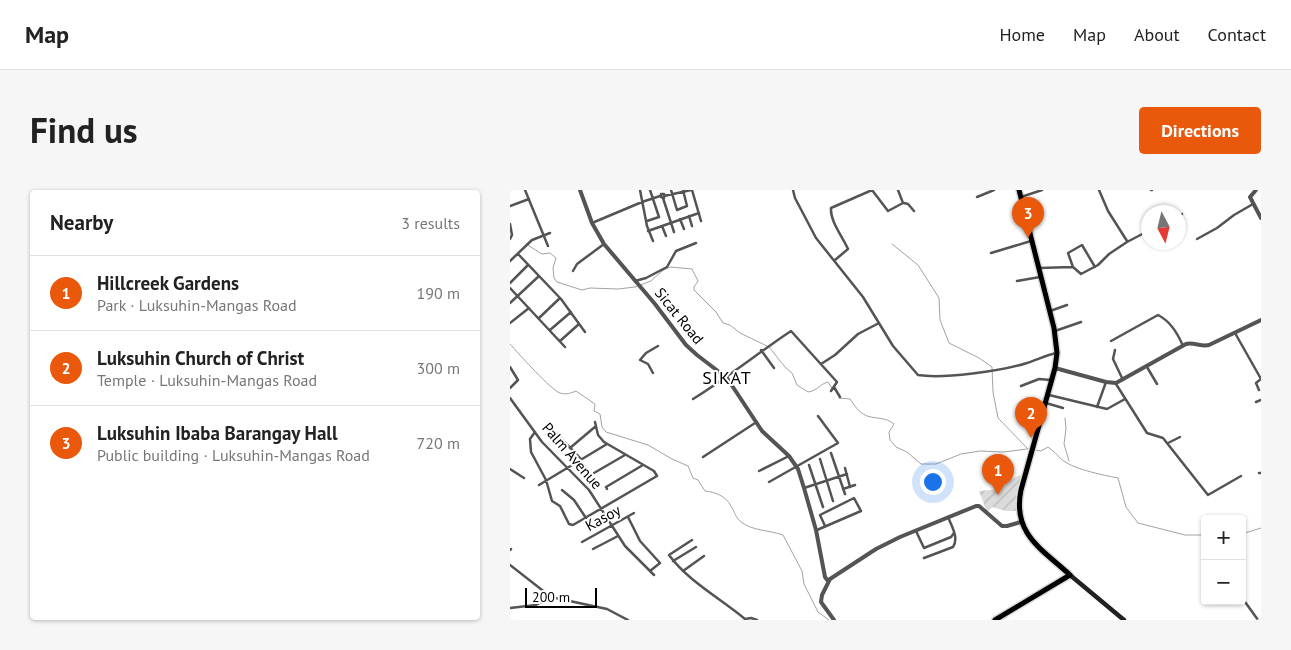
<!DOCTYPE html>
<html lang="en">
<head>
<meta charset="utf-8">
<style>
  body { margin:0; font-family:"PT Sans",sans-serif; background:#f6f6f6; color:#222 }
  .controls { position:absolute; right:15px; bottom:15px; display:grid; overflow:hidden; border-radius:5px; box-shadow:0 1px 4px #0004 }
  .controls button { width:45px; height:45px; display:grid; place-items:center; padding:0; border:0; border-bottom:1px solid #e0e0e0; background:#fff; color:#222; font:25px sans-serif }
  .compass { position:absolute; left:631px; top:15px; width:45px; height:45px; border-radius:50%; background:#fff; box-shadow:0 1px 4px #0004; rotate:173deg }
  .scale { position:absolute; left:15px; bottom:12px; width:72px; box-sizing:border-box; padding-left:5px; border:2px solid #000; border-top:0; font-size:14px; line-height:18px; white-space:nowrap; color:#000; -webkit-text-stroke:4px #fff; paint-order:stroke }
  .you { position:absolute; left:422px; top:291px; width:18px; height:18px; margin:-12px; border:4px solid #fff; border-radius:50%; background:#1a73e8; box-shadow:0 0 0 8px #1a73e833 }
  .badge { display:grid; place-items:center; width:32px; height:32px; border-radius:50%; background:#ea580c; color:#fff; font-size:16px; font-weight:700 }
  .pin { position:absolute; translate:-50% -41px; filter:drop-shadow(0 1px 2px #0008) }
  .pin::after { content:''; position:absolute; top:26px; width:18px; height:15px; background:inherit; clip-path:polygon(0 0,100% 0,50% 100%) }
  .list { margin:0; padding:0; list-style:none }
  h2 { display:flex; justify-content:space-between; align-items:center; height:65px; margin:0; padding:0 20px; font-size:21px }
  h2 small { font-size:16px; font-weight:400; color:#767676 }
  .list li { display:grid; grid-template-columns:32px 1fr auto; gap:15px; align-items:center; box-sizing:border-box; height:75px; padding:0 20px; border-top:1px solid #e0e0e0 }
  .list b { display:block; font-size:19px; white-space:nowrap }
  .list p { margin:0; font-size:16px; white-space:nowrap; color:#767676 }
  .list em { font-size:16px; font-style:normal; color:#767676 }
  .map { position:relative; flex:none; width:751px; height:430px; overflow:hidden; border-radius:5px }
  header { display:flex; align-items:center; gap:30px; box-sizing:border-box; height:70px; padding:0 25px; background:#fff; border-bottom:1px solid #e0e0e0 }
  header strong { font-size:24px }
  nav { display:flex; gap:28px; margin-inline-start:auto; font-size:18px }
  .intro { display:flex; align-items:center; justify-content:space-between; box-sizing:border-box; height:120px; padding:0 30px }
  h1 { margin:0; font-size:35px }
  .button { padding:12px 22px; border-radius:5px; background:#ea580c; color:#fff; font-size:18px; font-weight:700 }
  main { display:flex; gap:30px; padding:0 30px }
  aside { flex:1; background:#fff; border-radius:5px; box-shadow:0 1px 4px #0004 }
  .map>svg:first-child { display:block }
  .garden { fill:url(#garden-furrows) }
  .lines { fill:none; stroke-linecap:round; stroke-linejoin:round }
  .stream { stroke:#a2a2a2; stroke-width:1 }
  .primary-casing { stroke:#dbdbdb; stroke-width:8 }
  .minor { stroke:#545454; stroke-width:2.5 }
  .tertiary { stroke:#545454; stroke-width:4 }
  .secondary { stroke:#212121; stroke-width:4.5 }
  .primary { stroke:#000; stroke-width:5 }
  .labels { text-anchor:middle; stroke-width:4; stroke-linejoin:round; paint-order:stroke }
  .street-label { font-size:15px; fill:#000; stroke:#fff }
  .quarter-label { font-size:18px; letter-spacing:1px; fill:#000; stroke:#fff }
</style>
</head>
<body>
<header>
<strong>Map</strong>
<nav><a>Home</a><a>Map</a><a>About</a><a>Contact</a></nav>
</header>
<div class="intro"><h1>Find us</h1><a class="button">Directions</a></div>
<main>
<aside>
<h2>Nearby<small>3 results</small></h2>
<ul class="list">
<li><span class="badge">1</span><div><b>Hillcreek Gardens</b><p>Park · Luksuhin-Mangas Road</p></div><em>190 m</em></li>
<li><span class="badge">2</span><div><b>Luksuhin Church of Christ</b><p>Temple · Luksuhin-Mangas Road</p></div><em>300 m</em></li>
<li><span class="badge">3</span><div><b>Luksuhin Ibaba Barangay Hall</b><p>Public building · Luksuhin-Mangas Road</p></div><em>720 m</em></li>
</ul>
</aside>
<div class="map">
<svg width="751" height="430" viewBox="0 0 751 430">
  <defs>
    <pattern id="garden-furrows" width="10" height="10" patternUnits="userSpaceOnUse" patternTransform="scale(1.25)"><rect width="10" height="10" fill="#dbdbdb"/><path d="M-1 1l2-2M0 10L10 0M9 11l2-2" fill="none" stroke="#bababa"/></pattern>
  </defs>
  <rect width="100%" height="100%" fill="#fff"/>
  <path class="garden" d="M510 285 512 286 506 308V321H496L482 317 477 322 469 301 491 299 500 290Z"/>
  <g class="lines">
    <path class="stream" d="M16 54 32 64 40 63 46 68 43 78 44 88 47 92 72 100 80 98 108 99 125 97 141 91 152 81 160 77 182 79 188 91 184 97V100L206 122 213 133 220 135 230 143 259 157 275 177 282 183 287 195 298 202C307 201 310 194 318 192L322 198
      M382 54 408 75 429 108 430 130 439 153 469 168 482 177 483 202 488 228 518 259 521 260
      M0 154C8 163 42 201 50 203 56 205 61 203 66 201L85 214 84 221 90 224 92 237 96 242 138 255 162 269 178 276 183 288 188 290 195 301C205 302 216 306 221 316 225 322 225 327 231 332 243 341 259 340 273 345L292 381 294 394 308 422 319 430
      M329 208 340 209C345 216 348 222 357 226 366 229 376 227 384 234L379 242 380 250 386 257 397 262 411 274H426L451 264 470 261 494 262 517 259
      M555 228 556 239 554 254 559 271
      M525 260 531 261 538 257C543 261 547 264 550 268 561 279 593 285 608 288L616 317 628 333 675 345H695
      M732 344 751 338"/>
    <defs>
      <path id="primary" d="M485 430 560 385C532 359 502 344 511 300L545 178 547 163 544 138 509 0"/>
    </defs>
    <use href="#primary" class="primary-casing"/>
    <path class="minor" d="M15 0 38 56
      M130 0 137 36 143 51
      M161 0 167 20 177 16 173 0
      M182 0 191 31
      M283 0 285 8 306 48 353 107 383 156 408 185C433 189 492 181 517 173 527 170 536 165 547 163
      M362 0 378 21 393 13 388 0
      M589 0 598 21 617 51
      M641 0H642
      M151 4H154V8L151 7Z
      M154 6 181 0
      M467 7 484 0
      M511 7 532 0
      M153 8 164 42
      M394 13 398 14 404 21
      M0 16 19 9
      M179 26 182 36
      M668 26 672 24
      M170 29 174 39
      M137 31 149 27 140 0
      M82 33 132 12 150 6
      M0 34 2 45 0 49
      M152 36 156 46
      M138 41 189 23
      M687 49 707 38 724 25 743 14
      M481 63 521 51
      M8 64 51 109 75 142
      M325 70 338 59C333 47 320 32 321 18L362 0
      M0 71 22 50 40 43
      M563 77 558 63 572 55 585 77
      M529 78 563 77 571 84 588 75 599 64 617 52 638 41
      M63 81 67 74 94 54
      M125 91 136 88 157 77 166 61 186 53
      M507 91 530 87
      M0 93 18 75
      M0 98 55 157
      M0 113 29 86
      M540 121 557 115
      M29 128 50 108
      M0 133 19 118
      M40 140 61 122
      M545 141 571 132
      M725 143 751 189
      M50 151 69 134
      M601 151 648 125C660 131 668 144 673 156
      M251 160 264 178
      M605 160 603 169 613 190
      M311 174 325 165 348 144 369 133
      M0 177 8 190 0 198
      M637 177 647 194
      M143 183 138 174 130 170 136 163 148 156
      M606 194 637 243 653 248 698 305 731 286
      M511 196 529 189 541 190
      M324 197 330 207
      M749 200 746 193 751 189
      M539 205 597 219 615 209
      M0 208 32 252 79 300 115 356 144 385
      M183 209C217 188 248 163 281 141L327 192 321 201
      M746 212 751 210
      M536 213 553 218
      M587 217 596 192
      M25 242 20 249 21 262 36 290 42 311 50 316 59 334 63 335 147 286 144 281 94 252 88 245 85 232
      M46 243 71 269
      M658 253 670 247
      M60 258 86 236
      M321 263 335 304
      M193 267 245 233
      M310 269 323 311
      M299 275 313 317
      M335 278 340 297
      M0 279 14 288
      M249 281 279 266
      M84 283 115 265
      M749 283H751
      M259 292 328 253 308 226
      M29 295 97 254
      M294 298 337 284
      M97 299 96 297 133 275
      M333 299 345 295
      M52 300 64 310 76 328
      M118 327 130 351 150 373 140 381
      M307 340 351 321 344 308 310 325 315 336
      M406 341 414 358 441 347 444 343
      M182 350 159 365C179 392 210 408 235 429L241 428 247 430
      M72 352 124 323
      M83 359 108 346
      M0 360 1 359
      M414 368 443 357C449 348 442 337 438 327
      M163 371 186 357
      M0 375 41 407 97 419 118 430
      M173 381 194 366
      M733 409 748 430
      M0 418 26 415 41 407"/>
    <path class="tertiary" d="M70 0 82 33 94 54 145 114 176 155 187 165 217 188 252 241 279 266 288 279 294 298 306 340 315 387 318 391
      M746 0 740 7 751 28
      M545 178 596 192 606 193 676 154C684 152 691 157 699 155L751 130
      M324 430 311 412 312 405 320 389 366 359 390 347 466 316H469L492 336H497L511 332"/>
    <path class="secondary" d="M560 385 614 430"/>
    <use href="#primary" class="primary"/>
  </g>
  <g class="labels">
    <g class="street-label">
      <text transform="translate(169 126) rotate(51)" y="5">Sicat Road</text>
      <text transform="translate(62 266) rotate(49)" y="5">Palm Avenue</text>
      <text transform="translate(93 328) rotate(-29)" y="5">Kasoy</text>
    </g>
    <g class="quarter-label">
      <text x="217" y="194">SIKAT</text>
    </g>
  </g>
</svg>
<div class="controls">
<button>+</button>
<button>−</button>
</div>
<svg class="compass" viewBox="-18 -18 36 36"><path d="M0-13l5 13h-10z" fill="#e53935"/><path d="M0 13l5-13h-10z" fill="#767676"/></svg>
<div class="scale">200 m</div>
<div class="you"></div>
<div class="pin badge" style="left:488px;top:305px">1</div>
<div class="pin badge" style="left:521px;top:248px">2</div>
<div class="pin badge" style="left:518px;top:48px">3</div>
</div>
</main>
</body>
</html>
